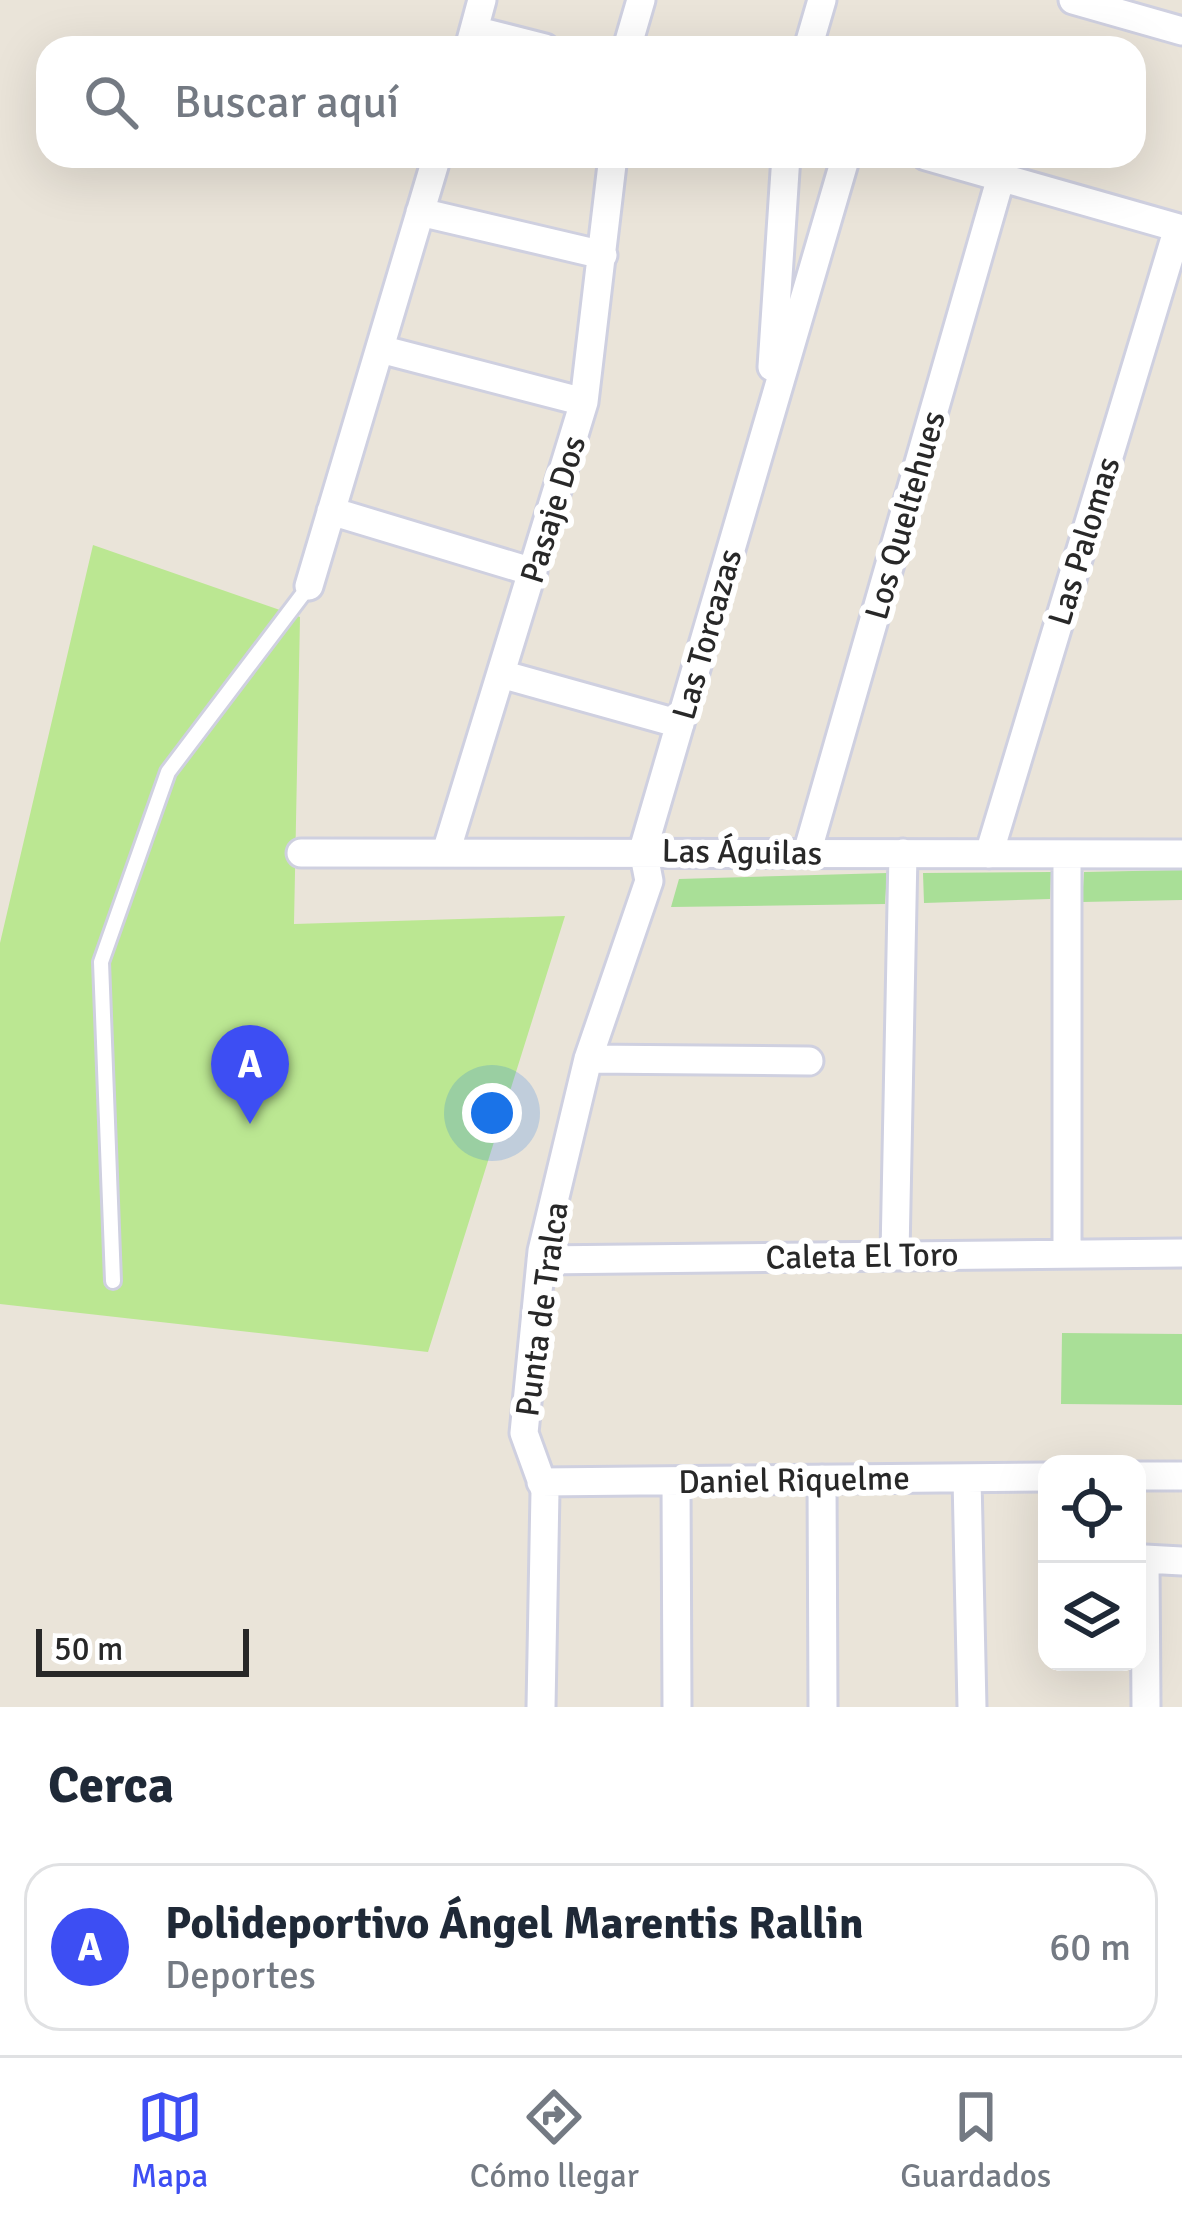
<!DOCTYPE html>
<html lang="es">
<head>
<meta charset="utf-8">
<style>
  body { margin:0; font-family:Signika,sans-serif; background:#f2f2f3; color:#1f2937 }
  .controls { position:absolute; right:36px; bottom:36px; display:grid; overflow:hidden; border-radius:24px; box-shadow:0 12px 48px #0002 }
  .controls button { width:108px; height:108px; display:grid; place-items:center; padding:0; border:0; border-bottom:3px solid #e0e1e3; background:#fff; color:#1f2937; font:60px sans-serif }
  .scale { position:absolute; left:36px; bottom:30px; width:213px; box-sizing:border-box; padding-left:12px; border:6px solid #282828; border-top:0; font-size:33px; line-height:42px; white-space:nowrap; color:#282828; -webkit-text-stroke:9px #fff; paint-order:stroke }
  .you { position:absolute; left:492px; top:1113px; width:42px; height:42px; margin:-30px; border:9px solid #fff; border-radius:50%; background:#1a73e8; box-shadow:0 0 0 18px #1a73e833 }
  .badge { display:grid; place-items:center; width:78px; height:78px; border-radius:50%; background:#3d4ef3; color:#fff; font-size:39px; font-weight:700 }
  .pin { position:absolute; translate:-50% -99px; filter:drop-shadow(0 3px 6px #0008) }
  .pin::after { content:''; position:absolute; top:63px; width:42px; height:36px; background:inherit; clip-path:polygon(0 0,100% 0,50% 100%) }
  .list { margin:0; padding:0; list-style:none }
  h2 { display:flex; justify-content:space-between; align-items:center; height:156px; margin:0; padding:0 48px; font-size:51px }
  h2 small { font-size:39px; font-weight:400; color:#747a83 }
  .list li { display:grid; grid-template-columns:78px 1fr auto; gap:36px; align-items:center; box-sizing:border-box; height:168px; margin:0 24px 24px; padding:0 24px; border:3px solid #e0e1e3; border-radius:36px }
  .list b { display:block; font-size:45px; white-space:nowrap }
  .list p { margin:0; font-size:39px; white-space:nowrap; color:#747a83 }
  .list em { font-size:39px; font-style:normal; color:#747a83 }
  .icon { flex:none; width:66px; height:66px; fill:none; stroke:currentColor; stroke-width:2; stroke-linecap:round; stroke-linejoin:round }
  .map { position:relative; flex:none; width:1182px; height:1707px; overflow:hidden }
  .search { position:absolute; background:#fff; box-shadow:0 12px 48px #0002; left:36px; right:36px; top:36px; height:132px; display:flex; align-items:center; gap:30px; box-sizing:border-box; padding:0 42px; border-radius:36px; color:#747a83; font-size:45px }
  .sheet { height:348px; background:#fff }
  nav { display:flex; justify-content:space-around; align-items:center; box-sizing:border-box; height:168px; border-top:3px solid #e0e1e3; background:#fff; font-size:33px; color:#747a83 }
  nav a { display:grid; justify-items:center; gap:6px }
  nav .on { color:#3d4ef3 }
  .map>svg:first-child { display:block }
  .green { fill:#a9df97 }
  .pitch { fill:#bbe792 }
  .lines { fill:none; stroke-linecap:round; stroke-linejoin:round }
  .lane-casing { stroke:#cfd0e0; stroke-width:20 }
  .street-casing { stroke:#cfd0e0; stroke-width:33 }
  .lane { stroke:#fff; stroke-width:14 }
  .street { stroke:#fff; stroke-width:27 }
  .labels { text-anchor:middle; stroke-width:12; stroke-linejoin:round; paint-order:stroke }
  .street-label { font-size:33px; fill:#282828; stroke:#fff }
</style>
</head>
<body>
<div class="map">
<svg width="1182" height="1707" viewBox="0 0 1182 1707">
  <rect width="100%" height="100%" fill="#eae4d9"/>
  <path class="green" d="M1182 870V900L1082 902 1084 872Z
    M1051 872 1050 899 924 903 923 873Z
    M887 873 885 904 671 907 679 879Z
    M1062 1333 1182 1334V1405L1061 1404Z"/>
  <path class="pitch" d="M93 545 300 617 294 924 565 916 428 1352 0 1304V943Z"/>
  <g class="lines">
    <defs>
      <path id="lane" d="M113 1281 101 962 168 772 309 586"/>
      <path id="street" d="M1073 0 1182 31
        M474 30 545 48
        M469 48 482 0
        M627 48 641 0
        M808 48 822 0
        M926 156 1182 229
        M420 212 603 255
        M380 349 584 402
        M772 367 786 156
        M331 511 533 572
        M309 586 437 156
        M501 674 680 724
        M446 852 584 402 613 156
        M301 853 1182 854
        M807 853 1001 177
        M989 854 1178 228
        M1067 854V1254
        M588 1059 809 1061
        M895 1254 903 853
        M541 1260 1182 1253
        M1137 1476H1182
        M967 1478 972 1707
        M822 1479 823 1707
        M676 1481 677 1707
        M541 1482 1047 1477
        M541 1707 545 1491 524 1433 542 1251 588 1059 649 881 643 850 846 156
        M1146 1707 1145 1559 1182 1561"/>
    </defs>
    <use href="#lane" class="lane-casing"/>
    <use href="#street" class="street-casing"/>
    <use href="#lane" class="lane"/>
    <use href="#street" class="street"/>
  </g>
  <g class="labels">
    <g class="street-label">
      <text transform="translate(552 509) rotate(-73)" y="12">Pasaje Dos</text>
      <text transform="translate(904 515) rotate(-74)" y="12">Los Queltehues</text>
      <text transform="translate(1083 541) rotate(-73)" y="12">Las Palomas</text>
      <text transform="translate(706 634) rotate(-74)" y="12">Las Torcazas</text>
      <text transform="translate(742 851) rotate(1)" y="12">Las Águilas</text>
      <text transform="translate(862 1255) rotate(-1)" y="12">Caleta El Toro</text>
      <text transform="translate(541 1309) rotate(-82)" y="12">Punta de Tralca</text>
      <text transform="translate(794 1479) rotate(-1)" y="12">Daniel Riquelme</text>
    </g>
  </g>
</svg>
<div class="controls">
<button><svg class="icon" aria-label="locate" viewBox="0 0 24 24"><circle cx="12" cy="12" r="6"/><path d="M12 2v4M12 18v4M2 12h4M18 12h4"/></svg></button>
<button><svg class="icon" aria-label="layers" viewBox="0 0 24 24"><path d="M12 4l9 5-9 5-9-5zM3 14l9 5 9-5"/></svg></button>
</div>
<div class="scale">50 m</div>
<div class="you"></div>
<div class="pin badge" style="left:250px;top:1124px">A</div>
<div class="search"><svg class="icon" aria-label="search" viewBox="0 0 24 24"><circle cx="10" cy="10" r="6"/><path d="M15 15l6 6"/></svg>Buscar aquí</div>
</div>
<section class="sheet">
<h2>Cerca<small></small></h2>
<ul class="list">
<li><span class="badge">A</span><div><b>Polideportivo Ángel Marentis Rallin</b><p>Deportes</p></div><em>60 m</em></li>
</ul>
</section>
<nav>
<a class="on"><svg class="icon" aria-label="map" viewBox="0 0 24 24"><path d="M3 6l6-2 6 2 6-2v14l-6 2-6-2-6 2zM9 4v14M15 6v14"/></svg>Mapa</a>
<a><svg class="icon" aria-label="directions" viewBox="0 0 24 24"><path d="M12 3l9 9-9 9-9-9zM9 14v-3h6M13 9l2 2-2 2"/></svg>Cómo llegar</a>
<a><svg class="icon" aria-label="saved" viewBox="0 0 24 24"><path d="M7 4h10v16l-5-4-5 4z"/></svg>Guardados</a>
</nav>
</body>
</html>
